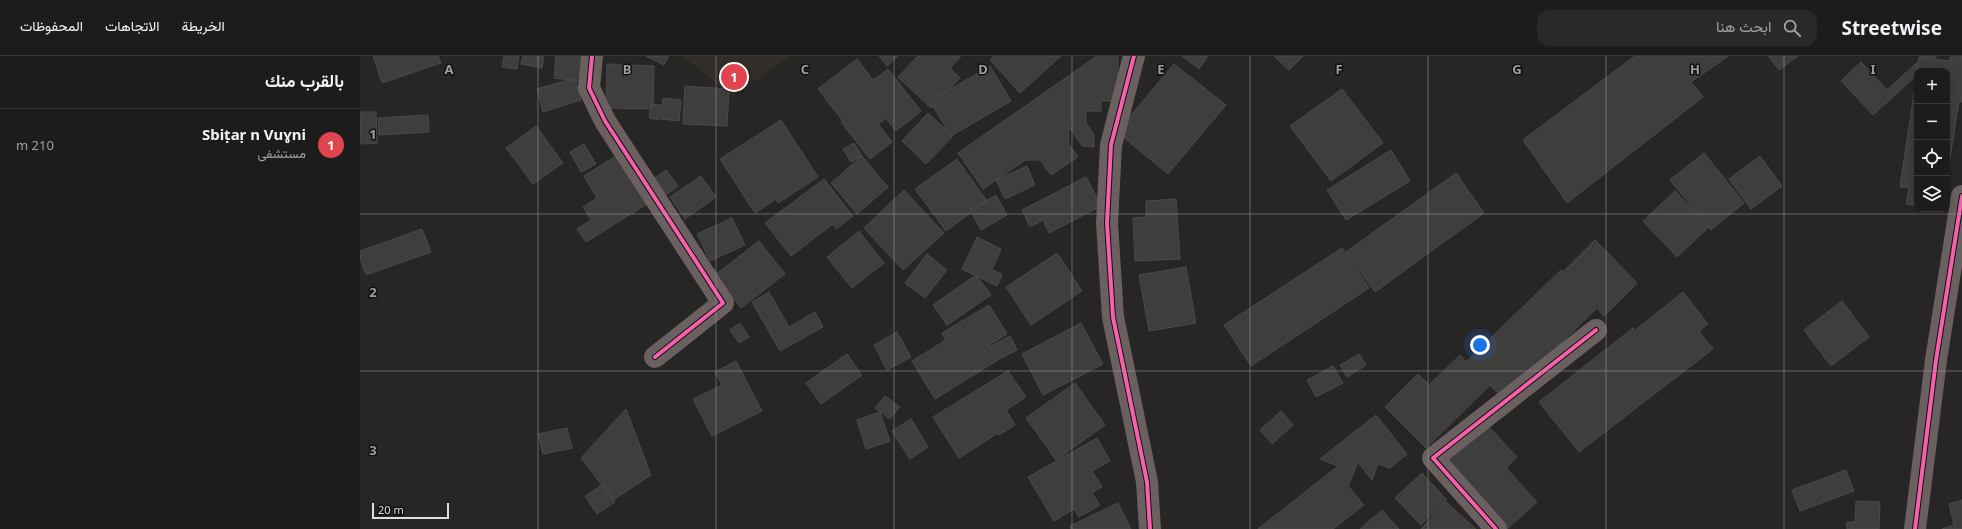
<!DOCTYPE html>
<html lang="ar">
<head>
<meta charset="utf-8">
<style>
  body { margin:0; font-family:"Noto Sans",Vazirmatn,sans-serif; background:#2a2929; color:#f1f3f6; direction:rtl }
  .controls { position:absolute; right:12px; top:12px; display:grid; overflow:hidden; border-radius:8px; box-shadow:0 2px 10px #0003 }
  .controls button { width:36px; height:36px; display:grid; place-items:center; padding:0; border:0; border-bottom:1px solid #3b3a3b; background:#1d1c1c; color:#f1f3f6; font:20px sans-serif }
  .scale { position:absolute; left:12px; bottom:10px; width:77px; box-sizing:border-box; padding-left:4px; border:2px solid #dfdfdd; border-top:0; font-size:11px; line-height:14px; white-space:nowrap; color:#dfdfdd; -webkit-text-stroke:3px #10100f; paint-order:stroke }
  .you { position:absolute; left:1120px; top:289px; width:14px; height:14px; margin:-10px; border:3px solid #fff; border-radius:50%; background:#1a73e8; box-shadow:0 0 0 6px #1a73e833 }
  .badge { display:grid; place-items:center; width:26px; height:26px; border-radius:50%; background:#9f9e9d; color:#fff; font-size:13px; font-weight:700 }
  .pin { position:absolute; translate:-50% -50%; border:2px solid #fff; box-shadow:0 1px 4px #0006 }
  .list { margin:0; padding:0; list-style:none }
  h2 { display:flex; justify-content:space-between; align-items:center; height:52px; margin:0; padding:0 16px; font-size:17px }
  h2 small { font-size:13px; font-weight:400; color:#a0a1a3 }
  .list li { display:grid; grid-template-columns:26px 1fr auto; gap:12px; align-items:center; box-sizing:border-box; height:72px; padding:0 16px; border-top:1px solid #3b3a3b }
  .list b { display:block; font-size:15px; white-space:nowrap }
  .list p { margin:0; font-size:13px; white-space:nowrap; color:#a0a1a3 }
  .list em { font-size:13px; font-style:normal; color:#a0a1a3 }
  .icon { flex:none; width:22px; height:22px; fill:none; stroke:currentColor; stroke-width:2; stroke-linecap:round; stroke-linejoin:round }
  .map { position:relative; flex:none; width:1602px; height:473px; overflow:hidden; direction:ltr }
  header { display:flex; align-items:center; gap:24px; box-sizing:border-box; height:56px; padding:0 20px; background:#1d1c1c; border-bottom:1px solid #3b3a3b }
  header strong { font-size:19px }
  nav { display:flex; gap:22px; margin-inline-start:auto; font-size:14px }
  .search { width:280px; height:36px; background:#2a2929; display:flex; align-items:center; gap:10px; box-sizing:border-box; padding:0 14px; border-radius:12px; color:#a0a1a3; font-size:15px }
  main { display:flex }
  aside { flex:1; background:#1d1c1c }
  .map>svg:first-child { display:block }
  .built { fill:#302e26 }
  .building { fill:#3e3e3c; stroke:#4b4a49 }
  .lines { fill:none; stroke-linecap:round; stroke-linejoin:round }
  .minor { stroke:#6a6060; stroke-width:22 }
  .cycleway-casing { stroke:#10100f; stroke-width:6 }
  .cycleway { stroke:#f560ab; stroke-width:4 }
  .grid { fill:none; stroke:#9f9e9d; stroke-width:1; stroke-opacity:0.55 }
  .grid-label { font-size:13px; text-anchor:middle; font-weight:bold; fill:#9f9e9d; stroke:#10100f; stroke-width:3; stroke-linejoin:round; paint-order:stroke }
</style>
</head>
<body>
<header>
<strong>Streetwise</strong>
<div class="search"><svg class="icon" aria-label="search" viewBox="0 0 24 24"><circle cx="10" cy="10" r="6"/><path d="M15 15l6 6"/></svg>ابحث هنا</div>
<nav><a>الخريطة</a><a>الاتجاهات</a><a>المحفوظات</a></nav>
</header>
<main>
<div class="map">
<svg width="1602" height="473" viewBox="0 0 1602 473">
  <rect width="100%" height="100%" fill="#272625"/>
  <path class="built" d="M322 0H430L373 41Z"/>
  <path class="building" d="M13 0H78L81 7 22 27Z
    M144 0H159L157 13 142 11Z
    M163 0H184L182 12 161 8Z
    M196 0H223L220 25 194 22Z
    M286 0H309L304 9Z
    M519 0H538L527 10Z
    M558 0H601L590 12 600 22 571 52 538 21Z
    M634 0H701L660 37 630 4Z
    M737 0H758L757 45H741V55H726V67L734 79V91L722 90 709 71 708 87 718 101 691 119 680 104H665L623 133 598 97Z
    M822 0H848L839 13Z
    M914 0H943L929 14Z
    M1275 0H1368L1331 26 1343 41 1207 147 1163 84Z
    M1408 0H1438L1419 14Z
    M1560 0H1577L1561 15H1557V19L1513 59 1481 25 1501 6 1527 34 1562 2Z
    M1591 0H1602V46L1599 45 1587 122 1590 123 1587 140V15H1557L1559 1 1590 5Z
    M497 3 513 24 528 13 561 55 536 75 526 62 518 68 532 86 510 103 481 66 483 65 458 33Z
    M247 8 294 10 293 53 246 52Z
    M814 8 866 49 808 118 757 76Z
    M630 10 651 45 591 80 570 45Z
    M1557 17V150L1546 148 1549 132 1540 131Z
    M215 22 221 44 183 56 177 33Z
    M325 30 369 33 367 70 323 68Z
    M982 33 1023 87 971 125 930 70Z
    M303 42 321 44 319 65 301 63Z
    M291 48 301 49 299 64 289 62Z
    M0 56H16L17 87 0 88Z
    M568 57 593 80 566 108 542 85Z
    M68 59 69 76 19 79 18 62Z
    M421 64 458 121 418 147 416 143 395 157 360 103Z
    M176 70 203 107 173 128 146 92Z
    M494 87 502 100 491 106 483 93Z
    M224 88 236 108 221 116 210 96Z
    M1031 94 1050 125 986 164 967 134Z
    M1344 97 1384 147 1351 174 1310 124Z
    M256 100 287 148 226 186 217 173 231 164 223 151 237 142 224 120Z
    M502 100 528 131 497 158 471 127Z
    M1400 100 1422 130 1391 153 1369 123Z
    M597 103 627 145 586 175 555 133Z
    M667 110 675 129 645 143 636 124Z
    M306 114 318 130 303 141 291 125Z
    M1096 117 1124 157 1015 236 986 196Z
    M341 120 356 141 325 163 310 141Z
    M726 121 741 150 689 177 683 164 670 171 662 154Z
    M464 123 493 160 476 173 473 168 431 200 405 167Z
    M544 134 584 177 543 214 504 172Z
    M1315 135 1349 171 1317 201 1283 165Z
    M636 139 647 159 621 174 610 154Z
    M816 143 820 203 775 205 773 162 786 161V145Z
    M372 162 385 189 350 205 337 178Z
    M62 173 71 196 6 219 0 202V195Z
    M499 175 524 207 492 232 467 201Z
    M617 181 641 193 632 214 642 218 637 230 602 213Z
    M1235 184 1277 227 1244 260 1237 252 1144 343 1130 329 1066 392 1025 351 1058 318 1069 329 1100 299 1106 306 1201 214 1203 216Z
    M399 185 425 218 381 252 355 219Z
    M982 192 1009 232 891 310 864 269Z
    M697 197 722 235 671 269 646 231Z
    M567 198 587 214 565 242 545 227Z
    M826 211 836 267 789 275 779 219Z
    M616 219 631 239 587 269 573 249Z
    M409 236 429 271 455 256 463 271 420 295 392 246Z
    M1323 236 1348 268 1339 275 1353 293 1219 396 1179 346 1273 272 1274 275Z
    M1482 245 1509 281 1471 310 1444 274Z
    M629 249 647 278 629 289 638 304 575 343 552 305 586 284 582 277Z
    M380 267 389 281 379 287 370 274Z
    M721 267 743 308 683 339 662 298Z
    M537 276 551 301 527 314 514 289Z
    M650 280 657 294 639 303 631 290Z
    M487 298 502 319 461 348 446 327Z
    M999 298 1006 309 987 321 980 309Z
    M376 305 402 355 352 380 333 343 362 329 355 316Z
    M973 310 983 327 956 341 947 324Z
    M648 315 666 341 646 354 655 369 639 379 638 377 599 402 573 361Z
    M715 327 745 369 696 404 666 362Z
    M525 340 540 351 530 363 515 352Z
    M266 353 291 419 253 444 221 402Z
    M921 355 933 369 912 388 900 374Z
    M520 356 530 385 506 393 497 364Z
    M1016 359 1047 398 1030 412 1018 408 1012 424 998 406 988 430 1004 449 973 473H898L978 410 960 403Z
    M551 363 568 391 550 403 532 375Z
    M1128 370 1157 401 1146 412 1177 446 1147 473H1140L1083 410Z
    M207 372 212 392 183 398 178 378Z
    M737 382 750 405 732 415 742 431 732 437 740 449 719 461 714 453 694 465 668 421Z
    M1486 414 1494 435 1440 455 1432 434Z
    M1062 417 1087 444 1061 469 1035 442Z
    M244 428 255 446 237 458 225 440Z
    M1602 444V473H1582L1594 469 1589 448Z
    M1496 445 1520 446 1519 473H1487V466H1495Z
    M1086 446 1116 473H1061Z
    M758 447 771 473H711L710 470Z
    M1022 454 1039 473H1000Z"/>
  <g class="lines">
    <path class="minor" d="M232 0 229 32 245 65 363 247 295 301
      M774 0 751 89 747 167 753 261 787 426 790 473
      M1136 473 1073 402 1236 274
      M1555 473 1576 304 1602 140"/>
    <defs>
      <path id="cycleway" d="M232 0 229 32 245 65 363 247 295 301
        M774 0 751 89 747 167 753 261 787 426 790 473
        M1136 473 1073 402 1236 274
        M1555 473 1576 304 1602 140"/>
    </defs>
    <use href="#cycleway" class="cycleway-casing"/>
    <use href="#cycleway" class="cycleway"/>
  </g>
  <path class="grid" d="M178 0V473M356 0V473M534 0V473M712 0V473M890 0V473M1068 0V473M1246 0V473M1424 0V473M0 158H1602M0 315H1602"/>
  <g class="grid-label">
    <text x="89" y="18">A</text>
    <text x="267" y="18">B</text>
    <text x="445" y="18">C</text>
    <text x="623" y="18">D</text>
    <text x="801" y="18">E</text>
    <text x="979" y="18">F</text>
    <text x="1157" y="18">G</text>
    <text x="1335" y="18">H</text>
    <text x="1513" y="18">I</text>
    <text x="13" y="83">1</text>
    <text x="13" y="241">2</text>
    <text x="13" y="399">3</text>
  </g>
</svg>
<div class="controls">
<button>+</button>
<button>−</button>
<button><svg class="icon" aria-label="locate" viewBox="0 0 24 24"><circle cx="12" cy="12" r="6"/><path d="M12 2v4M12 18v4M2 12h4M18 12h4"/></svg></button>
<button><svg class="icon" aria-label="layers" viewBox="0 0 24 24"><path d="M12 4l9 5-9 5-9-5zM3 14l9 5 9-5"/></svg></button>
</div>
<div class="scale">20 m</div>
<div class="you"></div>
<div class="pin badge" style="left:374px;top:21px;background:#e0444e">1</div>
</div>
<aside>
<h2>بالقرب منك<small></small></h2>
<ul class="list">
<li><span class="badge" style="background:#e0444e">1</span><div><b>Sbiṭaṛ n Vuɣni</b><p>مستشفى</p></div><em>210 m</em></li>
</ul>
</aside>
</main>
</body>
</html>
